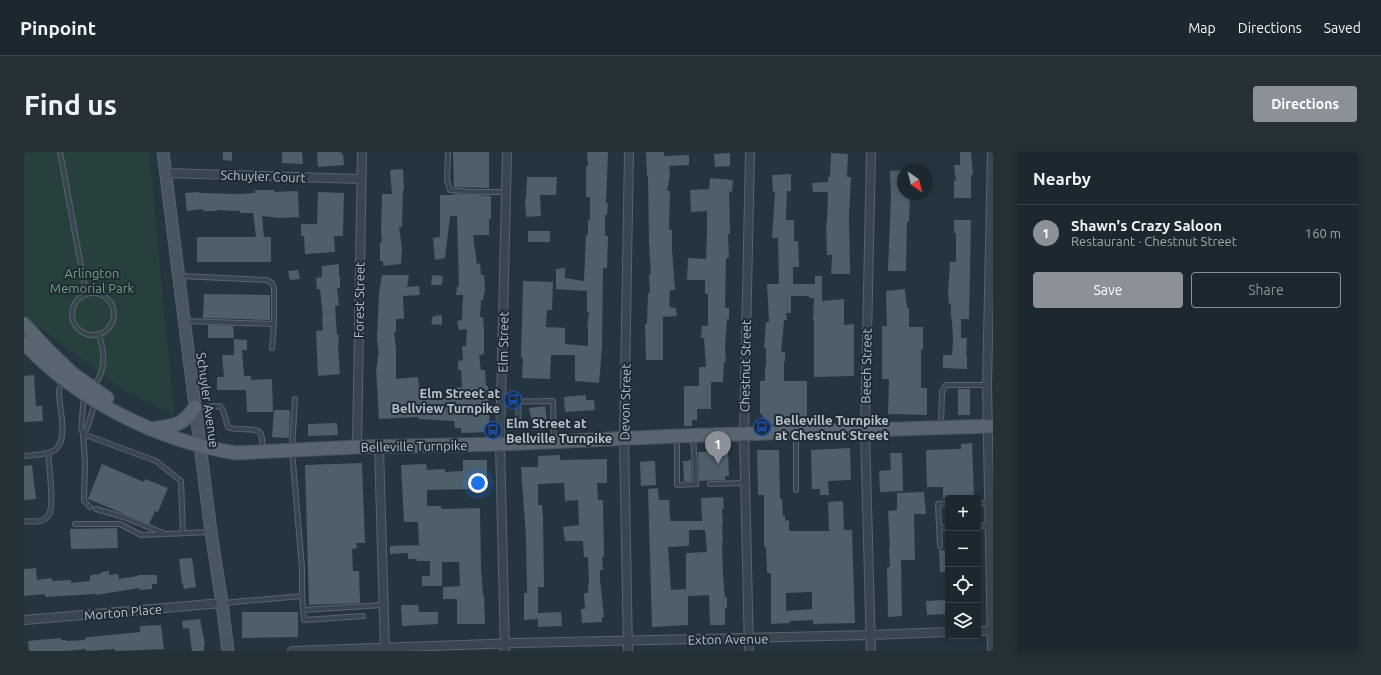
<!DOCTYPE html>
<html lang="en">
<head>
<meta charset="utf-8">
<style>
  body { margin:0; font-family:Ubuntu,sans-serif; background:#253037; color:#f1f3f6 }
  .controls { position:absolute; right:12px; bottom:12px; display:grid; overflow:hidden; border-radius:4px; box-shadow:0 2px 10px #0003 }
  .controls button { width:36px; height:36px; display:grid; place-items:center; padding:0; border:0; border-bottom:1px solid #3a444b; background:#1c282f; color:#f1f3f6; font:20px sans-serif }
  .compass { position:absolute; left:873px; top:12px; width:36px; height:36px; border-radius:50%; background:#1c282f; box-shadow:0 2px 10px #0003; rotate:145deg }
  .you { position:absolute; left:454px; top:331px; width:14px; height:14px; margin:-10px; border:3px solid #fff; border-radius:50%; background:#1a73e8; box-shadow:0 0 0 6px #1a73e833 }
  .badge { display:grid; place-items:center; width:26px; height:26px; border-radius:50%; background:#8c9099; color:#fff; font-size:13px; font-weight:700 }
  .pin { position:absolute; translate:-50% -33px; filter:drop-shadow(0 1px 2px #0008) }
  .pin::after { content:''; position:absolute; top:21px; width:14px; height:12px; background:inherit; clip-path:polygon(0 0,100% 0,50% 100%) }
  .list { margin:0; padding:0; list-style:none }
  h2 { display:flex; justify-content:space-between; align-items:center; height:52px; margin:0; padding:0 16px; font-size:17px }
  h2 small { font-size:13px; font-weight:400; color:#a0a6aa }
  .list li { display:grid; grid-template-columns:26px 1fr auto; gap:12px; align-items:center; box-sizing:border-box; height:56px; padding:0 16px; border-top:1px solid #3a444b }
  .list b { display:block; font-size:15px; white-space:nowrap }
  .list p { margin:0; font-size:13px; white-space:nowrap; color:#a0a6aa }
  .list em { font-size:13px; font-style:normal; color:#a0a6aa }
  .actions { display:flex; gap:8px; padding:12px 16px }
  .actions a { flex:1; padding:9px 0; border:1px solid #8c9099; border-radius:4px; text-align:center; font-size:14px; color:#8c9099 }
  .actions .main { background:#8c9099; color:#fff }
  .icon { flex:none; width:22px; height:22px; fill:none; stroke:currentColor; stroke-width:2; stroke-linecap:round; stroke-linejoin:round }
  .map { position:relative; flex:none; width:969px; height:499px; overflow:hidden; border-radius:4px }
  header { display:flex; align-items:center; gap:24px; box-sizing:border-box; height:56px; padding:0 20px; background:#1c282f; border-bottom:1px solid #3a444b }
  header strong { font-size:19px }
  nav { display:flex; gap:22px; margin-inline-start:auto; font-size:14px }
  .intro { display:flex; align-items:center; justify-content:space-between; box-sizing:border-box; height:96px; padding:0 24px }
  h1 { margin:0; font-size:28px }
  .button { padding:10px 18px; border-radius:4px; background:#8c9099; color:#fff; font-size:14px; font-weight:700 }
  main { display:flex; gap:24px; padding:0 24px }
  aside { flex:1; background:#1c282f; border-radius:4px; box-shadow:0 2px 10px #0003 }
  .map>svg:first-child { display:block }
  .green { fill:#27403e }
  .building { fill:#4e5f6a; fill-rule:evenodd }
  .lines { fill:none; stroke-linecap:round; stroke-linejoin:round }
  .lane-casing { stroke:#57646c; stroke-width:6 }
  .street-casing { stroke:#57646c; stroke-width:10 }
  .secondary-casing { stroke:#57646c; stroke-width:13 }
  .primary-casing { stroke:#45525b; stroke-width:15 }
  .lane { stroke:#39464f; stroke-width:4 }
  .street { stroke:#39464f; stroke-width:8 }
  .secondary { stroke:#475662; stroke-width:11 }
  .primary { stroke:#57656f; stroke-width:13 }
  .labels { text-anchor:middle; stroke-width:4; stroke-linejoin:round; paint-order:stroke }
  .street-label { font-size:13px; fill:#b5c1c9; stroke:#1e2b34 }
  .park-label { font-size:13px; fill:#749f76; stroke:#1e2b34 }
  .poi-label { font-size:13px; font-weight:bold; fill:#b5c1c9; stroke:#1e2b34; text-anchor:start }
</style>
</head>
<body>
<header>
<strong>Pinpoint</strong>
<nav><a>Map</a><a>Directions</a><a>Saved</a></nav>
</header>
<div class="intro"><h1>Find us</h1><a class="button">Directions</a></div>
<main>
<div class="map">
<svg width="969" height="499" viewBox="0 0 969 499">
  <rect width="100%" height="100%" fill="#25353f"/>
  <path class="green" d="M0 0H125L150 263 96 236 0 164Z"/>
  <path class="building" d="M199 0H208V9L199 8Z
    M258 0H278L279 12 258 11Z
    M293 0H317V2H319L320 13 294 15Z
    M429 0H465V36L430 35Z
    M563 0H584L582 51H584L583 63H581V84H584L583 116H579L578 196 575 231 551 229V203H527L526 227 498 226 499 206H497L499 129 529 130 528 158H523L522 175 541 176V192L564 194V175H563L565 160H563V139L532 137V117L541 116V126L560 129 562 83H564V68H566V45H562V14H564Z
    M622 0H640V4L665 3V13L645 14 646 23 643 39H646L645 78H648V97L651 138H646L645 155 652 156 653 164 639 165V208H622L621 172H623L624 141H626L625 122H627L625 91 624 24H623Z
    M936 0H947L949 23H947V46H930V29H932L930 13H936Z
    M706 1V14L691 15 690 2Z
    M807 1 824 2 823 25H827L825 63 826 122H807L808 103H803L802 71H803L804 40H789L788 31 804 30V25H806Z
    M379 17 380 38H379L378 75H375L378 96 377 112 359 114V109H356V90H358L357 81 358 42H368L366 18Z
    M879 18V42H886L885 70H883L882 119H864L867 44 866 19Z
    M767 22V39H763L762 68H770V89H774L775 115H769V132H791V124H798V149L820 147V173L830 172V224L790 225V168H789L790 146H785V144H767V161H762L763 168H760L759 181 757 200H761V210H760V229H783V272L746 273 736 261V229H741V215H742V196H740L742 170H745L743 132H755L754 86H748L751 40H749L748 23Z
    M503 25H533L532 43H516L517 64 502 65 501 48 502 47Z
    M686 26 709 28 708 40 705 39 706 82H704L705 106H702L701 156H705V167H703L701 195 702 210H700L699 230H687V257H673V268H668V274H660V234H675V215H682L680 186H677L678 174H684V142H681V128H663L664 106 682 107 683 80V59L667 60 666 38 685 37Z
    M231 38H250V40L274 39 275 65 256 66 238 64 240 85H247V110H173V85H232L229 61H216V59L193 58V59H179V57L163 59 161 41 175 40V41L216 42 231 41Z
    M294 40 320 41 319 84H310L311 100 281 102 280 84H277V72H293Z
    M430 42 467 44V67H465V83H449L453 112 456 111 457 123H460L461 137 459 148H457L456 165H459L460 178V202L455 203 457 218H461L462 234H464L466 280 437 281V276H431L430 269 394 267V265L355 267 352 215H353L354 202H355L353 187 355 141 358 123H385L383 135 395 134 396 143 379 144 380 167H372V180H370L372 196V227L394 225 396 245 430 247 429 236 438 235 437 218H434V209L439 208 438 194H442L443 177 435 178 433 169 438 168 439 143H432L433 134 435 135 433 64H426L421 106 411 108 409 86 416 85V43H430Z
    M930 68H947L945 167H937V186H943L942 203H943V217L919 216V203H928L929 188 928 167 927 166V152H925L924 141 926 110H932V81H930Z
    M504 79H526V90H504Z
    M315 112V124H316V136H313L315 153 311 154 313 183H315L314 195 316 222 294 224 292 179 299 178 298 166H299L296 137H293L292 126 298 125V114Z
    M274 118 276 127 266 128 264 119Z
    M408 123 419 124 418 133H407Z
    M881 137 883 156H885V175H899V198H897V236H903V263L864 262 865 227H858V174H863L862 139Z
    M180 142 246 143V168L179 166Z
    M418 163V173L407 172 409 164Z
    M184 173 209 174 210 186H184Z
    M210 187 223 188V198H218L220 224H227V228L248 227 249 260H223L222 238H193V225H200L198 203H210Z
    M10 223 12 254H18L19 269 0 270V224Z
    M934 237H946V263H934Z
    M562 243V248H570L571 258 541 260 540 245Z
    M521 254 524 274 509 276 505 256Z
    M250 258H266L265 286 248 285Z
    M313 271 314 283 284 284V272Z
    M948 291 950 346H919V335H903L902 298 937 297V292Z
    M826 296 827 328 804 329 805 343H796V337H788L787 298Z
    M733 298H755L756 347H758L759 364H761V369L765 368V379H805L804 350 819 349 820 378H828L831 471 789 472V468L766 469V471L747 472V421H743L742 395H740V343H734ZM788 440V457L762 459V441Z
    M704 299 705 324H701V328L675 329 674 300Z
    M866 301H878L879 339 856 340 855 319 867 318Z
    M536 303V308L583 307V331H573L574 348H579L580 405H578L579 418H576V428L580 465H578V470L558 471 557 457H561L560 441H564V433H565L564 405H560L559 389H541L539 375 555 373 554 348 541 349 540 331 514 332V353H518L519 365 520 430V435H514V461L537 460 538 474 514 475V467L500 468V441H503L502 385 497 315H514V304Z
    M439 308H463V332H446V337L403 338V354H417V357L456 356 457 416 459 443H460L461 472H433V447H419V435L436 434 435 410H418V434H398V424H406V409H393V407H384V401L366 402V394L395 393 394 370H380L377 313 402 312 403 318 421 317V320L439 319Z
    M665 308H667L668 329H660L659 309H665Z
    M626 309H631L632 333 617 334 616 310Z
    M338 311 341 391H332L333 396 328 397 329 419H335L336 451 285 453 281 313Z
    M78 312 120 330 121 327 144 336 134 360 131 359 125 372 64 347Z
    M8 313 12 347 0 348V314Z
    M634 336 635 348H645L646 369H678L677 346 699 345 700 357H698L699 374H698L699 390H698L699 423 701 446 703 445V456H701V473H686L685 443 664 444V473L628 475 624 337ZM665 378H681L683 400 662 401V437L647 438 644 395 665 394Z
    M900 340 902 362H890L891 408H877L878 464 864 465 863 415H866L865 395H866L864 359 873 358V341Z
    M93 376 94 396 47 397 46 377Z
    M915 398H924V420H916Z
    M168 406 172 435 160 437 159 432H158L155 407Z
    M12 416 13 428 27 426 29 429 47 428V431L66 429V423L77 422V420L85 419V423L94 422 95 427 114 424V423H133V432H128V437L115 438V436L72 443V442L21 445V442L0 444V417Z
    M922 448V462L903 463 902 449Z
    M377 453H394L395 460H414V472L378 474Z
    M218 460H274V485L218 486Z
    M176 467 181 493H180V499H168L165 476 159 477 158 469Z
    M137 473 140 497 91 499V497L62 499V497L42 499H5L4 489 37 486V488H42V489L61 488V486L66 485 116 480V474Z"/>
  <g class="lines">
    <defs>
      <path id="lane" d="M36 0 62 141
        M424 0 423 28 426 38 447 40H482
        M156 124 243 128 248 131 250 136V172L162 169
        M48 162a21 21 0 1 1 42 0a21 21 0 1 1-42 0Z
        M248 196 250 172
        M70 235C82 215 81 204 75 182
        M60 244 57 276 59 282 61 310 60 349 66 355
        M271 247 268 298 278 416V444
        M494 249 495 275
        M477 250 529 249 530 289
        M173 255 196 254 199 258 204 275C212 280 234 274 237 282 239 287 238 293 238 298
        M917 275 918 240 922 233H963
        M59 282 132 309 157 329 159 381
        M59 282 63 276 71 251
        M772 282V338
        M653 286V333L672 332 669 284
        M0 304C10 303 22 303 31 298 45 288 35 255 35 240 35 236 37 232 38 228
        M686 332 721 331
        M954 351H965
        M72 357 100 365 139 381
        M0 369C8 370 19 371 24 364 31 356 25 313 24 301
        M51 372H96L117 383 187 380
        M954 374 965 373
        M915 375H924
        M916 394 914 352 924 351
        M199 451 278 444 280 468 339 464
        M279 458 359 453"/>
      <path id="street" d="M141 21 337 27
        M333 295 338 0
        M355 295 361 499
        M0 468 198 451
        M954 479H969
        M268 499 492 491 846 483 924 480
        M481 499 476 292 483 0
        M604 499 600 286 605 0
        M725 499 720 281 726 0
        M847 499 841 278 847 0
        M968 499 963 233 968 0"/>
      <path id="secondary" d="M139 0 187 380 198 451 204 499"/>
      <path id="primary" d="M0 172 25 199 49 222 83 246
        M0 191C53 248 134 289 212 301L333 295 476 292 653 284 969 274
        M126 277C149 273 157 276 171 255"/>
    </defs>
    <use href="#lane" class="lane-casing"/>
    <use href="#street" class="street-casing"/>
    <use href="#secondary" class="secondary-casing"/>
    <use href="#primary" class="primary-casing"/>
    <use href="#lane" class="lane"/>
    <use href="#street" class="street"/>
    <use href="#secondary" class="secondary"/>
    <use href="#primary" class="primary"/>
  </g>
  <defs>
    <symbol id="bus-ring" viewBox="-11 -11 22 22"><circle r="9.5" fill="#1e2b34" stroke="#1a4fb4" stroke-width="1.5"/><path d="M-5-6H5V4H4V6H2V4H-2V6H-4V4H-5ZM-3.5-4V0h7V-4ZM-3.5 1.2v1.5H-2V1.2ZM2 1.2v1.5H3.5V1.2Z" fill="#1a4fb4"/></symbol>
  </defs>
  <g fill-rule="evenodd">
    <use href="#bus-ring" x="479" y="238" width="20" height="20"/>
    <use href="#bus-ring" x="728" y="265" width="20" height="20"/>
    <use href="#bus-ring" x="459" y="268" width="20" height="20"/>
  </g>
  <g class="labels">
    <g class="street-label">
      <text transform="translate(239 24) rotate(2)" y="5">Schuyler Court</text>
      <text transform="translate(335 148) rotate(-89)" y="5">Forest Street</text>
      <text transform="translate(479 190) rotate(-89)" y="5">Elm Street</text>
      <text transform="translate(721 214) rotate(-89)" y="5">Chestnut Street</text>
      <text transform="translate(842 214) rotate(-89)" y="5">Beech Street</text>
      <text transform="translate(184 248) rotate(82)" y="5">Schuyler Avenue</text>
      <text transform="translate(601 250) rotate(-89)" y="5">Devon Street</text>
      <text transform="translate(390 294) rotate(-1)" y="5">Belleville Turnpike</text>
      <text transform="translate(99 460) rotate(-5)" y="5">Morton Place</text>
      <text transform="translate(704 487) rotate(-1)" y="5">Exton Avenue</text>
    </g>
    <g class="park-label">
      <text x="68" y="126">Arlington<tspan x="68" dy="15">Memorial Park</tspan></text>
    </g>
    <g class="poi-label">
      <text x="476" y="246" text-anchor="end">Elm Street at<tspan x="476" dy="15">Bellview Turnpike</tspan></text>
      <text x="751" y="273">Belleville Turnpike<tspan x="751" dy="15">at Chestnut Street</tspan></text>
      <text x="482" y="276">Elm Street at<tspan x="482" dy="15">Bellville Turnpike</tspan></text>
    </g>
  </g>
</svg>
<div class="controls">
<button>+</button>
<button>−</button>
<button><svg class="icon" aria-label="locate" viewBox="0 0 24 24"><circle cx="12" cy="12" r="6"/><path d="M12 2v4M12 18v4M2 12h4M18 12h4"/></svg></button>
<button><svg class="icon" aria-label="layers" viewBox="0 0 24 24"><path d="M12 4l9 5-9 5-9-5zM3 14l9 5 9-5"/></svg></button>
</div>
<svg class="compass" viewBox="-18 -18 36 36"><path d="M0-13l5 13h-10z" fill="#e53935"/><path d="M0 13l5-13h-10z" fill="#a0a6aa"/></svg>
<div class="you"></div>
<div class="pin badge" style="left:694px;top:312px">1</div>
</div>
<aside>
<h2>Nearby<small></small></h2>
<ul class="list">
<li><span class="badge">1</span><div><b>Shawn's Crazy Saloon</b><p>Restaurant · Chestnut Street</p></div><em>160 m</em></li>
</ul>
<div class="actions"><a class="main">Save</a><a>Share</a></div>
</aside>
</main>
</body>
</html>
